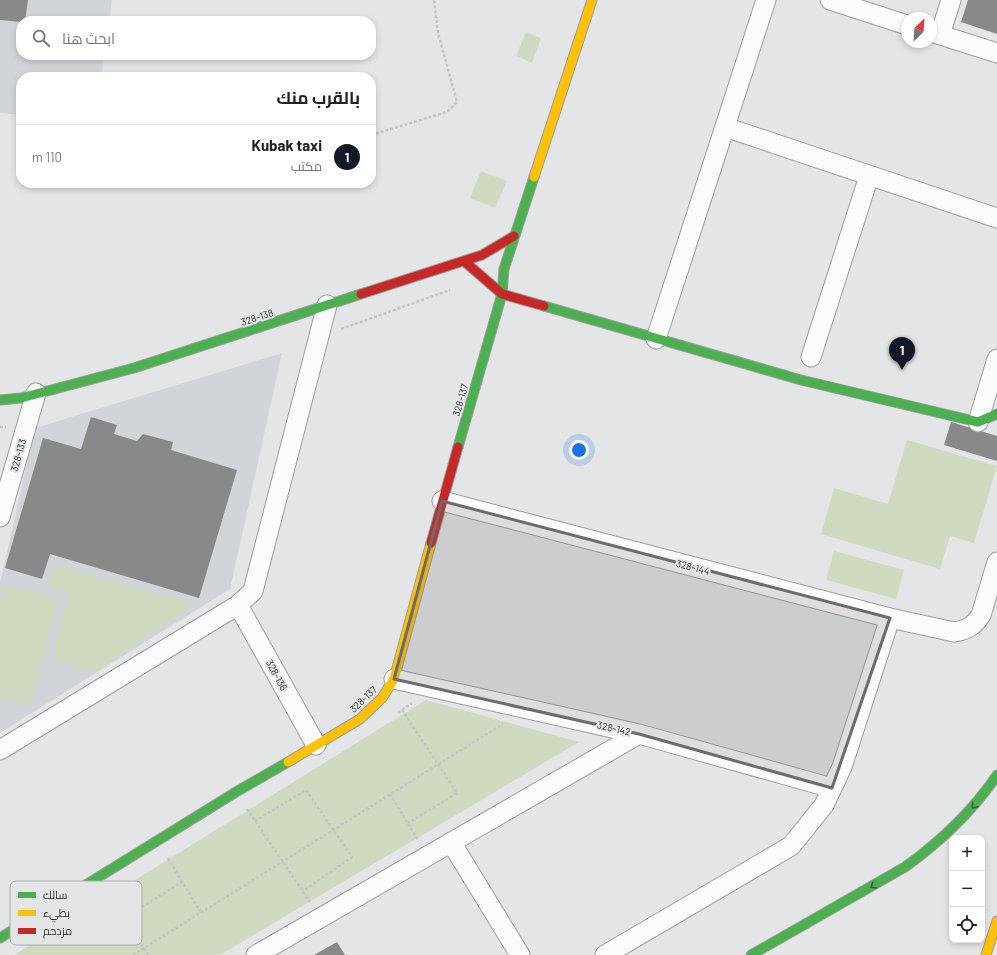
<!DOCTYPE html>
<html lang="ar">
<head>
<meta charset="utf-8">
<style>
  body { margin:0; font-family:Barlow,Cairo,sans-serif; background:#f2f2f2; color:#202124; direction:rtl }
  .controls { position:absolute; right:12px; bottom:12px; display:grid; overflow:hidden; border-radius:8px; box-shadow:0 2px 6px #0003 }
  .controls button { width:36px; height:36px; display:grid; place-items:center; padding:0; border:0; border-bottom:1px solid #e0e0e0; background:#fff; color:#202124; font:20px sans-serif }
  .compass { position:absolute; left:901px; top:12px; width:36px; height:36px; border-radius:50%; background:#fff; box-shadow:0 2px 6px #0003; rotate:25deg }
  .you { position:absolute; left:579px; top:450px; width:14px; height:14px; margin:-10px; border:3px solid #fff; border-radius:50%; background:#1a73e8; box-shadow:0 0 0 6px #1a73e833 }
  .badge { display:grid; place-items:center; width:26px; height:26px; border-radius:50%; background:#111827; color:#fff; font-size:13px; font-weight:700 }
  .pin { position:absolute; translate:-50% -33px; filter:drop-shadow(0 1px 2px #0008) }
  .pin::after { content:''; position:absolute; top:21px; width:14px; height:12px; background:inherit; clip-path:polygon(0 0,100% 0,50% 100%) }
  .list { margin:0; padding:0; list-style:none }
  h2 { display:flex; justify-content:space-between; align-items:center; height:52px; margin:0; padding:0 16px; font-size:17px }
  h2 small { font-size:13px; font-weight:400; color:#757577 }
  .list li { display:grid; grid-template-columns:26px 1fr auto; gap:12px; align-items:center; box-sizing:border-box; height:64px; padding:0 16px; border-top:1px solid #e0e0e0 }
  .list b { display:block; font-size:15px; white-space:nowrap }
  .list p { margin:0; font-size:13px; white-space:nowrap; color:#757577 }
  .list em { font-size:13px; font-style:normal; color:#757577 }
  .icon { flex:none; width:22px; height:22px; fill:none; stroke:currentColor; stroke-width:2; stroke-linecap:round; stroke-linejoin:round }
  .map { position:relative; flex:none; width:997px; height:955px; overflow:hidden; direction:ltr }
  .search { position:absolute; background:#fff; box-shadow:0 2px 6px #0003; left:16px; top:16px; width:360px; height:44px; display:flex; align-items:center; gap:10px; box-sizing:border-box; padding:0 14px; border-radius:16px; color:#757577; font-size:15px }
  .panel { position:absolute; background:#fff; box-shadow:0 2px 6px #0003; left:16px; top:72px; width:360px; height:116px; border-radius:16px; direction:rtl }
  .map>svg:first-child { display:block }
  .built { fill:#d1d5da }
  .green { fill:#d0dac1 }
  .building { fill:#888989 }
  .lines { fill:none; stroke-linecap:round; stroke-linejoin:round }
  .street-casing { stroke:#9c9d9e; stroke-width:21 }
  .fast-casing { stroke:#9c9d9e; stroke-width:11 }
  .slow-casing { stroke:#9c9d9e; stroke-width:11 }
  .jam-casing { stroke:#9c9d9e; stroke-width:11 }
  .path { stroke:#c4c4c5; stroke-width:2.5; stroke-dasharray:3 2; stroke-linecap:butt }
  .street { stroke:#fbfbfb; stroke-width:19 }
  .fast { stroke:#4caf50; stroke-width:9 }
  .slow { stroke:#ffc107; stroke-width:9 }
  .jam { stroke:#c62828; stroke-width:9 }
  .oneway { stroke:#38603a }
  .marked { fill:#6c6c6d; fill-opacity:0.2; stroke:#6c6c6d; stroke-width:3; stroke-linejoin:round }
  .labels { text-anchor:middle; stroke-width:4; stroke-linejoin:round; paint-order:stroke }
  .street-label { font-size:10px; fill:#2b2b2c; stroke:#e3e5e7 }
  .key { fill:#e3e5e7; stroke:#acadaf; stroke-width:1 }
  .key-label { font-size:11px; fill:#2b2b2c }
</style>
</head>
<body>
<div class="map">
<svg width="997" height="955" viewBox="0 0 997 955">
  <rect width="100%" height="100%" fill="#e4e5e6"/>
  <path class="built" d="M0 0H112L109 21H21V55H104L101 77H21V115L0 113Z
    M282 353 230 589 0 733V583L35 428Z"/>
  <path class="green" d="M526 32 541 38 532 63 516 56Z
    M481 171 507 181 495 208 470 198Z
    M907 440 997 466 974 543 950 536 940 569 821 534 834 488 888 504Z
    M834 551 904 570 896 599 826 580Z
    M54 564 195 604 94 674 53 659 69 593 48 586Z
    M4 585 59 599 31 706 0 699V599Z
    M426 700 579 742 220 955H14Z"/>
  <path class="building" d="M0 0H28L25 21 21 22 0 20Z
    M968 0H997V34L961 22Z
    M91 417 117 425 114 434 137 441 143 434 173 442 171 450 237 470 199 598 50 554 42 579 5 568 43 438 81 449Z
    M951 422 997 436V461L944 445Z
    M337 942 345 955H314Z"/>
  <g class="lines">
    <defs>
      <path id="street" d="M830 0 907 25
        M931 32 997 53
        M940 35 951 0
        M725 127 997 218
        M656 339 766 0
        M811 357 869 176
        M978 422 997 359
        M442 501 890 618 954 632C967 630 974 626 981 615L997 562
        M0 517 36 393
        M238 605 316 745
        M394 679 639 734 832 788
        M0 750 238 605 253 591 327 305
        M451 842 520 955
        M256 955 639 734
        M605 955 791 846 824 805 842 767 890 618"/>
      <path id="fast" d="M544 306 801 380 978 422 997 414
        M0 400 21 398 134 368 361 294
        M458 447 502 294 504 269 534 177
        M0 938 236 792 288 762
        M751 955 905 867C941 841 972 812 997 775"/>
      <path id="slow" d="M534 177 592 0
        M288 762 360 719 382 698 394 679 431 543
        M986 955 997 921"/>
      <path id="jam" d="M464 261 502 294 544 306
        M361 294 482 255 514 236
        M431 543 458 447"/>
    </defs>
    <use href="#street" class="street-casing"/>
    <use href="#fast" class="fast-casing"/>
    <use href="#slow" class="slow-casing"/>
    <use href="#jam" class="jam-casing"/>
    <path class="path" d="M371 135 447 112 457 102 438 33 434 0
      M341 329 450 290
      M0 427H6
      M402 710 457 793 408 823
      M398 713 412 703
      M390 794 418 840
      M247 809 310 902
      M255 821 306 790 352 857 303 891
      M168 858 182 882
      M121 887 137 910
      M133 955 503 724
      M148 955 124 918 182 882 201 912"/>
    <use href="#street" class="street"/>
    <use href="#fast" class="fast"/>
    <use href="#slow" class="slow"/>
    <use href="#jam" class="jam"/>
  </g>
  <defs><path id="oneway-chevron" d="M-2-3.5L2.5 0L-2 3.5" fill="none" stroke-width="1.6" stroke-linecap="round" stroke-linejoin="round"/></defs>
  <g class="oneway">
    <use href="#oneway-chevron" transform="translate(974 806) rotate(130)"/>
    <use href="#oneway-chevron" transform="translate(873 886) rotate(150)"/>
  </g>
  <path class="marked" d="M442 501 890 618 832 788 639 734 394 679Z"/>
  <g class="labels">
    <g class="street-label">
      <text transform="translate(257 317) rotate(-18)" y="4">328-138</text>
      <text transform="translate(460 400) rotate(-74)" y="4">328-137</text>
      <text transform="translate(18 455) rotate(-74)" y="4">328-133</text>
      <text transform="translate(693 567) rotate(15)" y="4">328-144</text>
      <text transform="translate(277 675) rotate(61)" y="4">328-136</text>
      <text transform="translate(363 699) rotate(-44)" y="4">328-137</text>
      <text transform="translate(614 728) rotate(13)" y="4">328-142</text>
    </g>
  </g>
  <rect x="10" y="881" width="132" height="64" rx="6" class="key"/>
  <rect x="18" y="892" width="18" height="6" fill="#4caf50"/>
  <rect x="18" y="910" width="18" height="6" fill="#ffc107"/>
  <rect x="18" y="928" width="18" height="6" fill="#c62828"/>
  <g class="key-label">
    <text x="43" y="899">سالك</text>
    <text x="43" y="917">بطيء</text>
    <text x="43" y="935">مزدحم</text>
  </g>
</svg>
<div class="controls">
<button>+</button>
<button>−</button>
<button><svg class="icon" aria-label="locate" viewBox="0 0 24 24"><circle cx="12" cy="12" r="6"/><path d="M12 2v4M12 18v4M2 12h4M18 12h4"/></svg></button>
</div>
<svg class="compass" viewBox="-18 -18 36 36"><path d="M0-13l5 13h-10z" fill="#e53935"/><path d="M0 13l5-13h-10z" fill="#757577"/></svg>
<div class="you"></div>
<div class="pin badge" style="left:902px;top:370px">1</div>
<div class="search"><svg class="icon" aria-label="search" viewBox="0 0 24 24"><circle cx="10" cy="10" r="6"/><path d="M15 15l6 6"/></svg>ابحث هنا</div>
<section class="panel">
<h2>بالقرب منك<small></small></h2>
<ul class="list">
<li><span class="badge">1</span><div><b>Kubak taxi</b><p>مكتب</p></div><em>110 m</em></li>
</ul>
</section>
</div>
</body>
</html>
